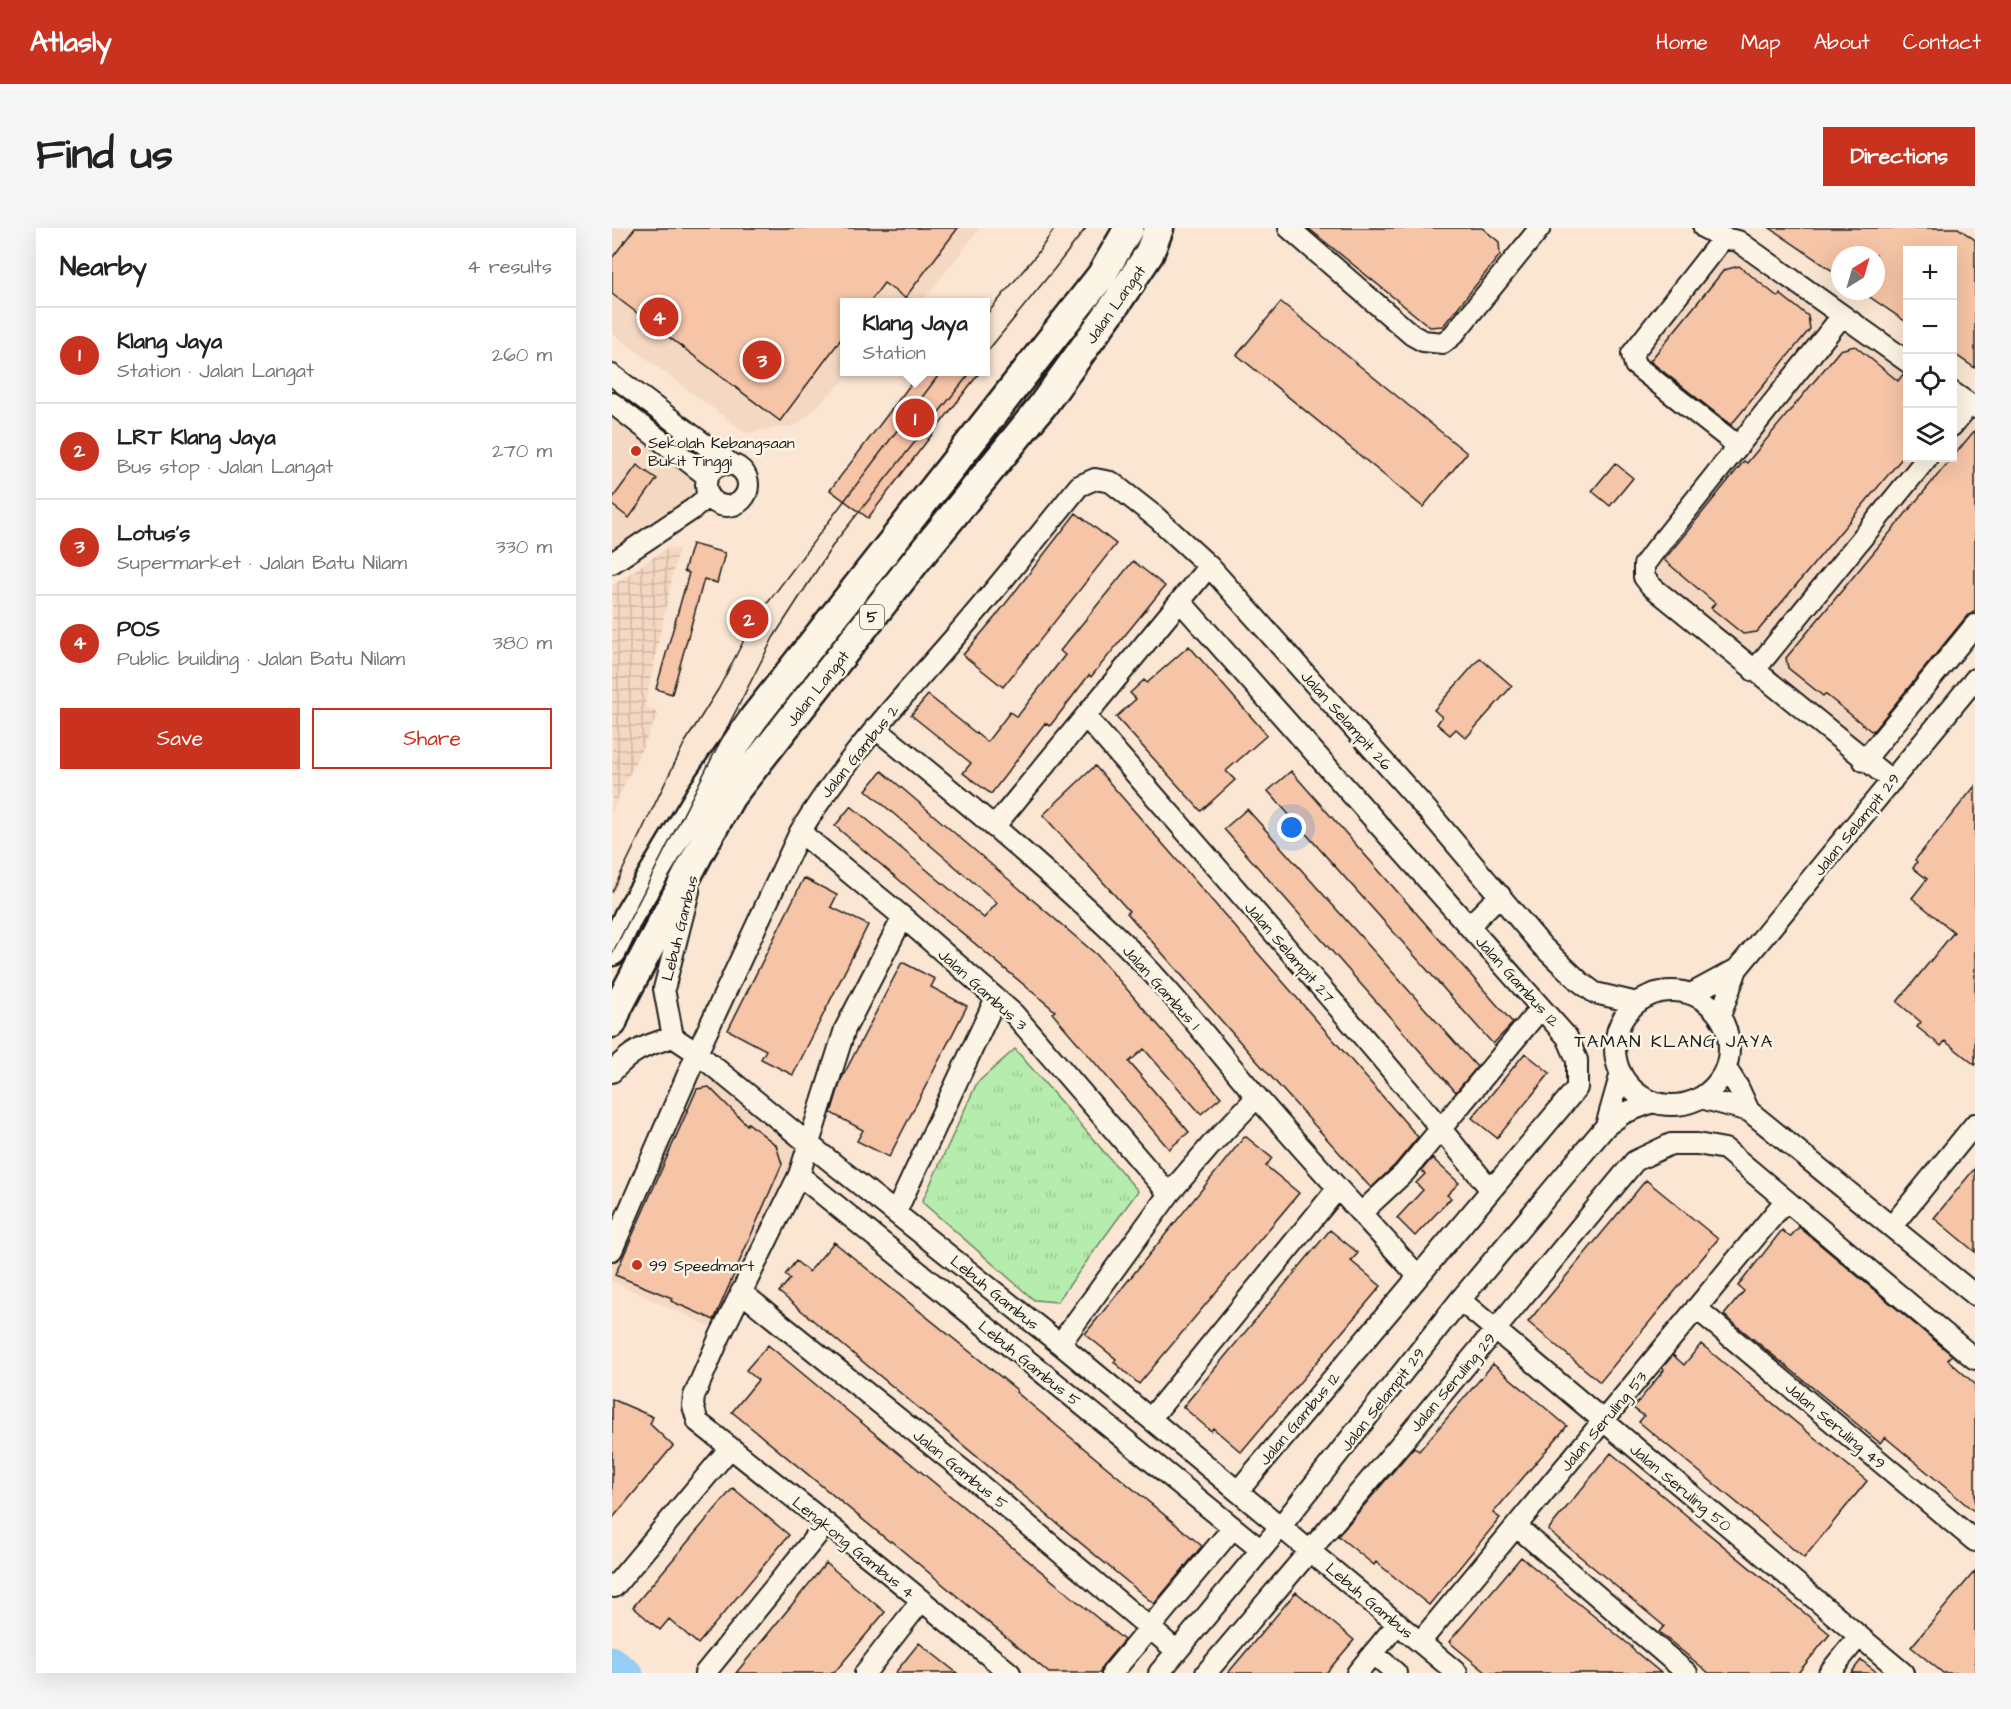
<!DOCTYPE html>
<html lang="en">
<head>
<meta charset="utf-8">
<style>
  body { margin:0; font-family:"Architects Daughter",sans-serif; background:#f6f6f6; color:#222 }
  .controls { position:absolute; right:18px; top:18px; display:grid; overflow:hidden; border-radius:0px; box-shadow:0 6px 24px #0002 }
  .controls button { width:54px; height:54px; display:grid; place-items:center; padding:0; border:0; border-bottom:2px solid #e0e0e0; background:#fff; color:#222; font:30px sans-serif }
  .compass { position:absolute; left:1219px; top:18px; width:54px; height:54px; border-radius:50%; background:#fff; box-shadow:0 6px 24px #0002; rotate:37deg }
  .you { position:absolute; left:680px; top:600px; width:21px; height:21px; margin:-15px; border:4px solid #fff; border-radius:50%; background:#1a73e8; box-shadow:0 0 0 9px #1a73e833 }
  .badge { display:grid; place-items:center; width:39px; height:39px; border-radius:50%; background:#c8321e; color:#fff; font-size:20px; font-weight:700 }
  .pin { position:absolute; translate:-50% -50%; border:3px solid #fff; box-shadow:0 2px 6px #0006 }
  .popup { position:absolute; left:228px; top:70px; width:150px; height:78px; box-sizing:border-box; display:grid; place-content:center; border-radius:0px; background:#fff; filter:drop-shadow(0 2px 4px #0005); font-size:20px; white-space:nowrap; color:#767676 }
  .popup b { font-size:22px; color:#222 }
  .popup::after { content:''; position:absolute; left:50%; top:100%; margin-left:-12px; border:12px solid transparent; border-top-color:#fff }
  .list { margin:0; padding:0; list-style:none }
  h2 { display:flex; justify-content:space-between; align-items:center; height:78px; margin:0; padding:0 24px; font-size:26px }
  h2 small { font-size:20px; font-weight:400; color:#767676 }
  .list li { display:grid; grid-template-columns:39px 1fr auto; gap:18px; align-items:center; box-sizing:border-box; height:96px; padding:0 24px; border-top:2px solid #e0e0e0 }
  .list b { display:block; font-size:22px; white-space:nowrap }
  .list p { margin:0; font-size:20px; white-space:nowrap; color:#767676 }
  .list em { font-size:20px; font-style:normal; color:#767676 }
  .actions { display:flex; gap:12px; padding:18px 24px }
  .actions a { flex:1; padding:14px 0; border:2px solid #c8321e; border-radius:0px; text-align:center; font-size:21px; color:#c8321e }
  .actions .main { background:#c8321e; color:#fff }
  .icon { flex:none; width:33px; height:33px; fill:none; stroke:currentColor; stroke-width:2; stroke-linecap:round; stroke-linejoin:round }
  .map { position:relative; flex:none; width:1363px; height:1445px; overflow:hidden; border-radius:0px }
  header { display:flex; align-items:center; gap:36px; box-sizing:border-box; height:84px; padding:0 30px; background:#c8321e; color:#fff }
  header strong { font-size:28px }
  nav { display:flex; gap:33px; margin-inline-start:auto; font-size:21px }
  .intro { display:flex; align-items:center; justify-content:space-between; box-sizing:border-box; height:144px; padding:0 36px }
  h1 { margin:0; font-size:42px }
  .button { padding:15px 27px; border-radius:0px; background:#c8321e; color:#fff; font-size:21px; font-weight:700 }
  main { display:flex; gap:36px; padding:0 36px }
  aside { flex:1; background:#fff; border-radius:0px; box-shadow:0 6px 24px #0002 }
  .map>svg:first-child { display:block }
  .built { fill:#f5d8c2 }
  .industrial { fill:url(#industrial-grid) }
  .park { fill:url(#park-tufts); stroke:#698464; stroke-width:1.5 }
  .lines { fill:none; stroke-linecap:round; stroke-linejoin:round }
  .river { stroke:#95cdf4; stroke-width:26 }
  .building { fill:#f6c4a6; stroke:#1c1c1c; stroke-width:1.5 }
  .minor-casing { stroke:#1c1c1c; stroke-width:24 }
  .highway-casing { stroke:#1c1c1c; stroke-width:33 }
  .minor { stroke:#fcf5e5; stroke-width:20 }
  .highway { stroke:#fcf5e5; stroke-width:28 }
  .tram { stroke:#1c1c1c; stroke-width:1.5 }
  .poi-dot { fill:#c8321e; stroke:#fcf5e5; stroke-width:2 }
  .labels { text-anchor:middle; stroke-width:5; stroke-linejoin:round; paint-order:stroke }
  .shield { fill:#fcf5e5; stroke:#5f5d58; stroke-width:1.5 }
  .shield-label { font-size:15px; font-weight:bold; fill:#1c1c1c }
  .street-label { font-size:16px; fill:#1c1c1c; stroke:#fcf5e5 }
  .poi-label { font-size:16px; fill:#1c1c1c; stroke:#fcf5e5; text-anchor:start }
  .neighbourhood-label { font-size:18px; letter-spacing:1.5px; fill:#1c1c1c; stroke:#fcf5e5 }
</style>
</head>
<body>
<header>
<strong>Atlasly</strong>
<nav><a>Home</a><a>Map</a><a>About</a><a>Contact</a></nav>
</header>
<div class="intro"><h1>Find us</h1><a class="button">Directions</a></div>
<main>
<aside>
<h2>Nearby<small>4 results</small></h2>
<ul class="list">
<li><span class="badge">1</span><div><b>Klang Jaya</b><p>Station · Jalan Langat</p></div><em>260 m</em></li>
<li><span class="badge">2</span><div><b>LRT Klang Jaya</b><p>Bus stop · Jalan Langat</p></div><em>270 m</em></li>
<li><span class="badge">3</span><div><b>Lotus's</b><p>Supermarket · Jalan Batu Nilam</p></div><em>330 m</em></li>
<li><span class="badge">4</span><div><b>POS</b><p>Public building · Jalan Batu Nilam</p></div><em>380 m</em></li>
</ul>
<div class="actions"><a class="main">Save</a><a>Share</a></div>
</aside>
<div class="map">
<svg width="1363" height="1445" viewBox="0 0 1363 1445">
  <defs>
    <pattern id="industrial-grid" width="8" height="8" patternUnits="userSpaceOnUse" patternTransform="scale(1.5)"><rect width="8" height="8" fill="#f5d8c2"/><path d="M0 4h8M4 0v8" fill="none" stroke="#d1b9a6"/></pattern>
    <pattern id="park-tufts" width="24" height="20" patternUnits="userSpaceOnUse" patternTransform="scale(1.5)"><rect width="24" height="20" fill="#b6ecad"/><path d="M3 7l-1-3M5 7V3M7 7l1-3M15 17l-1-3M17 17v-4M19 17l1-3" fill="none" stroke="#9cca94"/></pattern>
  </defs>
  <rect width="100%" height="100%" fill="#fae6d2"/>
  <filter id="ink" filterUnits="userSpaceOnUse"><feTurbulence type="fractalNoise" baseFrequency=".0167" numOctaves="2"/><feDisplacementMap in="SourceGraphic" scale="12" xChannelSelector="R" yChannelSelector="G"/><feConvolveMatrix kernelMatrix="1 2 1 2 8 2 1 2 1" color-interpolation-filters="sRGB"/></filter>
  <g filter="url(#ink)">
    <path class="built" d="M0 0H368L310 74H232V144H241L185 197 134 205 0 105Z
      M1111 20H1122L1295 143 1296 230H1340L1341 174 1363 190V388L1252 524 1046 356 1038 339 1133 218 1029 135 1026 125Z
      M0 187 95 258 0 321Z
      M88 840 188 921 105 1102 0 1053V1036Z"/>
    <path class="industrial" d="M56 319 66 322 33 477 46 486 0 583V358Z"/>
    <path class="park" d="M403 821 526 963 445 1074 422 1072 310 974 365 855Z"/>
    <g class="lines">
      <path class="river" d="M0 1431 18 1445"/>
    </g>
    <path class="building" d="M23 0H346L293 70 272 55 257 75H232V107L168 193 0 66V30Z
      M696 0H870L887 14 888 27 831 98 818 99Z
      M1158 0H1346L1363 12V140L1341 125V22H1296V95L1249 63H1264V27H1228V48Z
      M1127 38 1166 69 1168 66 1196 88 1198 101 1119 197 1038 133 1112 42Z
      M669 74 855 225 811 279 625 127Z
      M1243 118 1286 153 1292 145 1296 146V223L1145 404 1131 406 1099 380 1103 375 1052 332 1132 233 1135 235 1228 122Z
      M308 144H368L256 290 218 262Z
      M1363 202V383L1354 389 1262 502 1259 503 1213 466 1211 468 1176 440 1174 430Z
      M1003 235 1021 250 998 278 980 263Z
      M25 237 45 251 17 290 0 277V271Z
      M464 285 504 316 391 459 351 427 384 388Z
      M80 316 113 325 105 355 92 351 60 466 44 461 77 345 72 343Z
      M521 333 553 358 479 449 477 447 438 498 433 495 379 566 351 545 359 535 299 487 316 467 375 514 398 484 405 489 453 427 448 423Z
      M577 418 655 507 614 543 623 552 589 583 504 489 524 471 518 465 532 452 535 455Z
      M868 430 900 458 854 510 844 501 838 507 825 496 830 489 822 482Z
      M483 538 806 909 783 937 759 960 643 831 515 685 517 683 431 587Z
      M270 543 485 727 609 869 589 886 532 821 517 834 577 904 557 921 440 785 443 783 223 598 239 578 372 690 385 675 382 672 254 562Z
      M679 543 901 795 881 816 656 563Z
      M1363 558V837L1333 813 1329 818 1305 799 1309 794 1285 774 1342 704 1300 670 1315 651 1301 640 1305 634 1303 632Z
      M635 581 865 839 844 864 612 601Z
      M192 650 225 667 219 679 256 697 181 847 149 831 154 822 116 802Z
      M290 734 323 751 319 759 355 778 277 929 245 913 251 902 219 885 229 852Z
      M913 825 938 845 885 910 860 890Z
      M97 859 135 897 136 895 164 917 170 936 102 1092 59 1073 60 1070 3 1047 85 861Z
      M633 908 660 930 654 938 687 965 527 1156 502 1134 504 1131 473 1106Z
      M820 930 847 955 835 967 839 970 803 1008 785 990 811 962 804 955 813 946 810 942Z
      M1363 940V1024L1322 990Z
      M1034 952 1106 1011 988 1154 916 1094Z
      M1187 999 1340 1127 1336 1132 1363 1156V1284L1273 1209 1268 1215 1112 1087 1132 1063 1126 1058 1170 1002 1178 1009Z
      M718 1002 746 1025 739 1033 769 1058 629 1224 601 1200 599 1203 571 1179Z
      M222 1014 405 1162 404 1164 422 1179 590 1318 542 1376 167 1064 178 1051 173 1047 184 1033 197 1044Z
      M1089 1116 1255 1253 1192 1330 1027 1194 1032 1188 1021 1180 1052 1142 1050 1140 1061 1127 1072 1137Z
      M156 1117 512 1412 491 1437 488 1445H437L279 1313 278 1314 120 1184 146 1152 134 1142Z
      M881 1136 955 1198 881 1285 888 1290 817 1377 764 1334 762 1337 726 1308 802 1219 807 1223Z
      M0 1171 41 1189 38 1196 61 1218 0 1291Z
      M999 1225 1218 1406 1186 1445H1097L1047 1404 1052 1398 936 1302Z
      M121 1260 177 1307 86 1416 57 1391 48 1402 21 1379Z
      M909 1329 1020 1419 1019 1420 1049 1445H875L837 1414Z
      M214 1335 273 1384 222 1445H124Z
      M1363 1343V1445H1331L1299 1419Z
      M684 1364 742 1412 714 1445H616Z
      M307 1415 345 1445H283Z
      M1249 1432 1266 1445H1239Z"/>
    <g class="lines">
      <defs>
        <path id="minor" d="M677 0 800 107 811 113 831 115 841 107 928 0
          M1092 0 1111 10 1126 13 1296 134
          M1111 10 1020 126 1023 137 1126 218
          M1230 88 1040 326 1032 337V349L1039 358 1280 553
          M0 147 119 236
          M1340 164 1363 180
          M0 175 95 248
          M1340 198 1358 176
          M94 257a21 21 0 1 1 42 0a21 21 0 1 1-42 0Z
          M0 335 81 281 97 268
          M568 373 955 809 965 832V860L626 1263
          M1142 443 1315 230
          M474 489C610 646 748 801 879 962
          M263 500C345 566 425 633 501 705 554 755 598 814 645 869 697 930 752 988 806 1048
          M1252 533 1363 397
          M382 599 597 338
          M188 604 291 689 402 786 557 966
          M77 663 52 761 61 809 85 825 198 917 448 1116 845 1445
          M291 689 233 801 187 947 108 1108 82 1168 81 1178 86 1194 269 1339 398 1445
          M857 698 888 667
          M1003 820a57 57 0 1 1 114 0a57 57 0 1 1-114 0Z
          M1079 766 1125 741
          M1108 788 1125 741 1363 451
          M1114 840 1126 859 1137 883
          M0 844C21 821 33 818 61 809
          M1089 870 1137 883 1363 1067
          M994 898 1009 845
          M187 947 649 1322
          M284 984 384 770
          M749 985 792 945 929 780
          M1280 998 1363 896
          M0 1022 85 825 188 604C231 533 288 472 342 410 385 360 426 309 467 258L483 251 499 254 545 290 597 338 815 582 930 718 967 753 983 765 1025 775
          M129 1064 348 1240 565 1423
          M848 1072 1291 1445
          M1084 1080 1363 1313
          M448 1116 557 966 599 917 645 869
          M539 1190 726 960
          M904 1298 1075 1445
          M2 1359 118 1220
          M808 1414 1174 972
          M761 1425 784 1445
          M93 1445 214 1296
          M253 1445 309 1373
          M500 1445 620 1301
          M547 1445 669 1298 848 1072 994 898 1012 885 1041 874
          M594 1445 797 1206 1023 933 1059 916H1085L1113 921 1363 1131
          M745 1445 786 1395
          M1217 1445 1247 1408"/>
        <path id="highway" d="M0 723 17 687 88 568 142 490 489 48 517 0
          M0 795 6 779 87 625 119 568 307 329 430 178 503 77 537 26 547 0"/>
      </defs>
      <use href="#minor" class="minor-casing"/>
      <use href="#highway" class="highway-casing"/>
      <use href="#minor" class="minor"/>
      <use href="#highway" class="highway"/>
      <path class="tram" d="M374 87 425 26 443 0
        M374 125 443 40 474 0
        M0 664 72 516 107 460 142 393 329 144
        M0 726 161 410 223 314 359 144"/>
    </g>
  </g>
  <g class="poi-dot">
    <circle cx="24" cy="223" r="6"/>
    <circle cx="25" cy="1037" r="6"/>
  </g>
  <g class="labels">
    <rect class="shield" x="248" y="377" width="24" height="24" rx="4.5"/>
    <g class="shield-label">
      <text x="260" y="394">5</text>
    </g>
    <g class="street-label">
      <text transform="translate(503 76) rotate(-55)" y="6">Jalan Langat</text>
      <text transform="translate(205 460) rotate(-52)" y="6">Jalan Langat</text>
      <text transform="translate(735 492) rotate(48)" y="6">Jalan Selampit 26</text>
      <text transform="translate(247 523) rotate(-51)" y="6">Jalan Gambus 2</text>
      <text transform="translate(1244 596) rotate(-51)" y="6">Jalan Selampit 29</text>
      <text transform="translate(67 700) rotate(-76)" y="6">Lebuh Gambus</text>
      <text transform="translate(678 724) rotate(49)" y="6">Jalan Selampit 27</text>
      <text transform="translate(906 753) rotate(48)" y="6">Jalan Gambus 12</text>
      <text transform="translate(550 759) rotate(48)" y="6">Jalan Gambus 1</text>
      <text transform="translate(371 761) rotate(42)" y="6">Jalan Gambus 3</text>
      <text transform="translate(383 1064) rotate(39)" y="6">Lebuh Gambus</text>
      <text transform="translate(418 1135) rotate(39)" y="6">Lebuh Gambus 5</text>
      <text transform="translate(840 1154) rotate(-50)" y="6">Jalan Seruling 29</text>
      <text transform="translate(770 1171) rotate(-52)" y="6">Jalan Selampit 29</text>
      <text transform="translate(687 1190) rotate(-50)" y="6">Jalan Gambus 12</text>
      <text transform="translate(991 1193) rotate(-50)" y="6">Jalan Seruling 53</text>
      <text transform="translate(1224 1197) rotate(40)" y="6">Jalan Seruling 49</text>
      <text transform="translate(349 1241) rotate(39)" y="6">Jalan Gambus 5</text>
      <text transform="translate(1069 1259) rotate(40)" y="6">Jalan Seruling 50</text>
      <text transform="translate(242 1319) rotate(39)" y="6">Lengkong Gambus 4</text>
      <text transform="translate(758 1372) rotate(40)" y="6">Lebuh Gambus</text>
    </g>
    <g class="poi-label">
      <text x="36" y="220">Sekolah Kebangsaan<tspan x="36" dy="18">Bukit Tinggi</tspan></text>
      <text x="37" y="1043">99 Speedmart</text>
    </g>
    <g class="neighbourhood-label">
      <text x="1062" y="819">TAMAN KLANG JAYA</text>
    </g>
  </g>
</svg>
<div class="controls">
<button>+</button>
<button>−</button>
<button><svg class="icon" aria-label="locate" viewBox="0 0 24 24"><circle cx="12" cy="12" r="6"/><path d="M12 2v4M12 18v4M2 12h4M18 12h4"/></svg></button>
<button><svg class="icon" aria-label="layers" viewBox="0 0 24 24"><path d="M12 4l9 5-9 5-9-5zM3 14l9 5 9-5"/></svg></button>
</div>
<svg class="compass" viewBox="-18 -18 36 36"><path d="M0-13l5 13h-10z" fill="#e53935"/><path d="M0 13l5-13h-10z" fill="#767676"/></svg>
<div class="you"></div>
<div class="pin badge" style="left:303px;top:190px">1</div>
<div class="popup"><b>Klang Jaya</b>Station</div>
<div class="pin badge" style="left:137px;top:391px">2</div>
<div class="pin badge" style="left:150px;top:132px">3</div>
<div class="pin badge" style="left:47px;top:89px">4</div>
</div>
</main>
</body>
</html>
